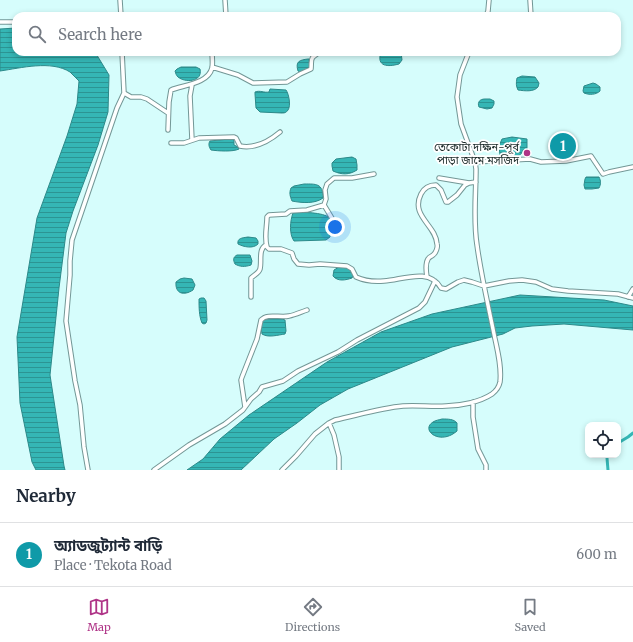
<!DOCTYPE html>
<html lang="en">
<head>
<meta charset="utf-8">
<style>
  body { margin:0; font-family:Merriweather,"Noto Sans Bengali",serif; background:#f2f2f3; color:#1f2937 }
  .controls { position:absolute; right:12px; bottom:12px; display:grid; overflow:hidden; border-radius:8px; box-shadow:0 2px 6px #0003 }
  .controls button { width:36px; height:36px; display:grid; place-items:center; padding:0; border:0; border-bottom:1px solid #e0e1e3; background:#fff; color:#1f2937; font:20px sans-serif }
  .you { position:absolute; left:335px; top:227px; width:14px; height:14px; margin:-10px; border:3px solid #fff; border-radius:50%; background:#1a73e8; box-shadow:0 0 0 6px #1a73e833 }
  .badge { display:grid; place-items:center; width:26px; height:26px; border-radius:50%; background:#af3487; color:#fff; font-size:13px; font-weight:700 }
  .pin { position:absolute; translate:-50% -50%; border:2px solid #fff; box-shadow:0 1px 4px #0006 }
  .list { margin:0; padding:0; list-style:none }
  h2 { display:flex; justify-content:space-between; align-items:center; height:52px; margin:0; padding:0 16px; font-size:17px }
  h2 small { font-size:13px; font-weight:400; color:#747a83 }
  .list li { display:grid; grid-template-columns:26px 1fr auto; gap:12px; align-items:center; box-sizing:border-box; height:64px; padding:0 16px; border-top:1px solid #e0e1e3 }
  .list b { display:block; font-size:15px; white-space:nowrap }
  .list p { margin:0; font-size:13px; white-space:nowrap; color:#747a83 }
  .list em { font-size:13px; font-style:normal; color:#747a83 }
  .icon { flex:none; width:22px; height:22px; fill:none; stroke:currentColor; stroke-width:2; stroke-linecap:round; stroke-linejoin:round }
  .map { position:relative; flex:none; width:633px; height:470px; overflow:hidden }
  .search { position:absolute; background:#fff; box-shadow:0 2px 6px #0003; left:12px; right:12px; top:12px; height:44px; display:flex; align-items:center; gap:10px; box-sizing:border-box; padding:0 14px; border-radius:12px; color:#747a83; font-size:15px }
  .sheet { height:116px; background:#fff }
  nav { display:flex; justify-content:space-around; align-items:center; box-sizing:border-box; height:56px; border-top:1px solid #e0e1e3; background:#fff; font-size:11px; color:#747a83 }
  nav a { display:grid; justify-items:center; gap:2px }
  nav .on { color:#af3487 }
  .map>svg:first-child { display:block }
  .water { fill:url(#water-rules); stroke:#2c8a8a }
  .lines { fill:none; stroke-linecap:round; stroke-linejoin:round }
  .canal { stroke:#35b6b5; stroke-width:3 }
  .minor-casing { stroke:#739796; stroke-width:5.5 }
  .minor { stroke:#fff; stroke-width:3.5 }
  .poi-dot { fill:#af3487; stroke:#fff; stroke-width:1.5 }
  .labels { text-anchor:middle; stroke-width:3.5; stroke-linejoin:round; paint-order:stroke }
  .poi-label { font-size:11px; fill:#162524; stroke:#fff; text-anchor:end }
</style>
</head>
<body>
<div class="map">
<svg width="633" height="470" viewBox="0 0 633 470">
  <defs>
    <pattern id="water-rules" width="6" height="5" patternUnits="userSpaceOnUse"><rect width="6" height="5" fill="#35b6b5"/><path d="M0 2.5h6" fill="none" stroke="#2c9493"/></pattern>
  </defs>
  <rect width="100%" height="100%" fill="#d6fdfc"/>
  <path class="water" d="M16 28V52H95L109 75 108 112 98 145 73 211 66 233 59 288 50 375 64 466 65 470H36L32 462 20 403 17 337 37 218 67 136 77 104 79 81C76 78 73 75 70 72 51 60 21 68 0 71V29Z
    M381 52H401L402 60 399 64C388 67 376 67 381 52Z
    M308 59H309L310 68C306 70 303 74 298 71 295 61 300 60 308 59Z
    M181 67H196L200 69C203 82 185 83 178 77 176 75 176 74 175 71L177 69Z
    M522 76 535 77 539 83 538 87C534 92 525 91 518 90 516 86 516 83 517 78Z
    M593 83 596 84 600 87V91C596 95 589 95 584 93L583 91 584 86Z
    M270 89 286 90C289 94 291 106 288 110 286 113 284 113 282 113L260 112 256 108 255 94V92C260 90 264 93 269 92Z
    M485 99H490L494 101V104L492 108 487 109 479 107C477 102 480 99 485 99Z
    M512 137 527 139V150H523C521 159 507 159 500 155L499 146 502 139Z
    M229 139H233L234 141V145L238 147 239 149C233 152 218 151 211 150 209 147 208 144 210 141Z
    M352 157 356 159 357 165V170C349 175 342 175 333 171L332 166V163L336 159Z
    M586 177H599C601 181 601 184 599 188L592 189H585L584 185 585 179Z
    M304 184C316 184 323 183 323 198 315 204 302 203 292 201 290 196 289 193 291 188L294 186Z
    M293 213C302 212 323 212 330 218V237L326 240 294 241C289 234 290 221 293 213Z
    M248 237 256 238 258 241V244C253 249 244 247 238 244 237 238 242 238 248 237Z
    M237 255H250L252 261 251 265C245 267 240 267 235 264 233 260 233 257 237 255Z
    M339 267 349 268 354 274 352 278C346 280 338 282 333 276L334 270Z
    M184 278 192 279 195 285 193 290C184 296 175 294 176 282L180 279Z
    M520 295 604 300 633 306V330L564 324 532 326 515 328 503 334 452 347 348 389 320 405 297 423 274 439 241 470H187L203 459 220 439 249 415 327 362 381 332 432 314Z
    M201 298H204L206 301 207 320 206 323 204 324 202 323C199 316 199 307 199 299Z
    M265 319H282L285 320 286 331 285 334C278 335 268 338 262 334L261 327 262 322Z
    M442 419C448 419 454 419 457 423V431C440 446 420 430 433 422 436 420 439 420 442 419Z"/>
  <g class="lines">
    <path class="canal" d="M618 443 628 437 633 433
      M608 455 607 458 608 470"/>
    <defs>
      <path id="minor" d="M120 0 121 16
        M225 0 226 16
        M530 0 531 16
        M486 16 488 11 489 0
        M0 22H16
        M122 52 124 93 131 97H141L147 99 168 113
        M212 67 238 75 253 83 287 82 300 74 311 69C312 58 309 59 320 52
        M192 85 190 96 192 140
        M168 130 169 102 171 90C183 85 208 84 212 68 213 63 212 57 212 52
        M171 143H184L199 138 234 137 236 138 240 146C255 149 268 142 280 132
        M475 162 530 159 541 162 566 161 591 156 603 174 609 172 633 167
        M374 174 352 178H334L327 184 325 190 326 199 324 205 307 210 290 211 286 214 269 215 267 217C267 227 264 237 267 247L269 249H281L292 253 294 259 298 264 309 265 320 264 347 266 352 269 356 277C365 281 374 282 384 281 402 280 429 267 441 288L446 289 458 282 464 280 472 282 484 286 509 281 522 280 536 282 552 289 568 291 618 294 633 298
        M439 178 469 183 476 182
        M324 205 333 220
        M427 277C426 271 425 264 428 259 430 256 431 257 433 255 436 253 438 247 437 244 436 225 410 216 421 194 424 188 429 185 436 185L441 190 446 202H448L457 195 465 185 469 183
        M251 297V278C254 275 259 273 260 269 262 261 258 249 266 245
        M628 297 633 289
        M473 402V417L478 449 486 465V470
        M245 407 241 380 242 377 257 339 261 320C267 313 280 318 289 316 295 315 301 312 307 310
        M329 423 334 435 339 457V470
        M88 470 84 447 80 405 75 381 66 321 70 275V261L72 240 117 108 124 93
        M154 470 189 445 225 424 243 410 251 399 259 392 262 387 283 381 298 371 338 352 357 340 419 308 425 302 435 281
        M282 470 296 456 315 434 329 423 335 420C358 415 381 408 403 406 418 405 432 407 446 406 460 406 480 402 492 394 496 391 499 387 500 382 502 366 497 349 494 334 488 304 481 275 477 245 473 220 476 194 476 169L475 162 461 124 457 97 460 75 469 52"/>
    </defs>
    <use href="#minor" class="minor-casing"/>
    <use href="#minor" class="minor"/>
  </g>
  <circle class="poi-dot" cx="527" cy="153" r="4"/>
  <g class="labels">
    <g class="poi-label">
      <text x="519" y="151">তেকোটা দক্ষিন-পূর্ব<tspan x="519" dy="13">পাড়া জামে মসজিদ</tspan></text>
    </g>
  </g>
</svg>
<div class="controls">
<button><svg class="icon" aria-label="locate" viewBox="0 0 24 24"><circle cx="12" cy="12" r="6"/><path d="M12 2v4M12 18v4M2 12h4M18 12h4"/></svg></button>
</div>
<div class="you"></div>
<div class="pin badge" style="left:563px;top:146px;background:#0f9aa8">1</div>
<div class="search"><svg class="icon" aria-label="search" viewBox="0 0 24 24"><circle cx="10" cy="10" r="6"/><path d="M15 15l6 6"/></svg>Search here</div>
</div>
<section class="sheet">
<h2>Nearby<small></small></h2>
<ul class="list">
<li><span class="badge" style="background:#0f9aa8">1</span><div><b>অ্যাডজুট্যান্ট বাড়ি</b><p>Place · Tekota Road</p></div><em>600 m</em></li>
</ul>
</section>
<nav>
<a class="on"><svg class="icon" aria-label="map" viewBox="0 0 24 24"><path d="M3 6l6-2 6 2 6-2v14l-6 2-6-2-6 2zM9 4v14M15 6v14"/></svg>Map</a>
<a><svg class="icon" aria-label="directions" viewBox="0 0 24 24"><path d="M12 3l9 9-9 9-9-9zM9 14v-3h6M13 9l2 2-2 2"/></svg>Directions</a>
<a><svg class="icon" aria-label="saved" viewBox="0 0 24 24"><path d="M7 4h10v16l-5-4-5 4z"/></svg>Saved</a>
</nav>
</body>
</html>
